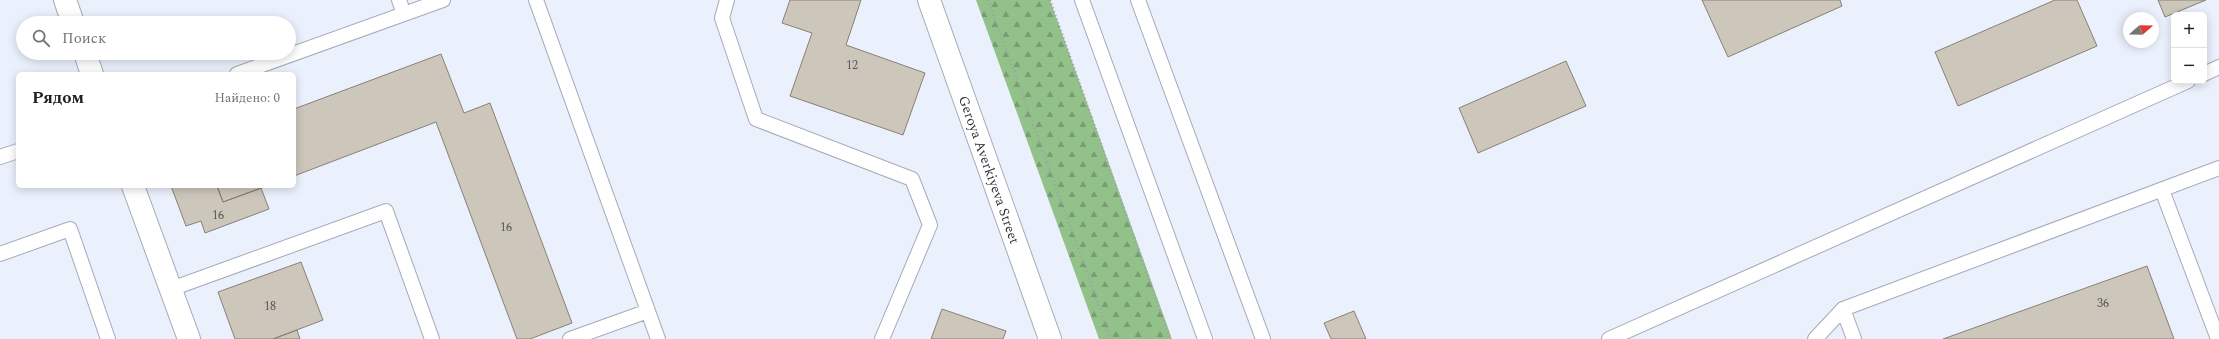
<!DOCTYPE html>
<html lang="ru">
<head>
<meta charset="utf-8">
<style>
  body { margin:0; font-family:Spectral,serif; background:#f6f6f6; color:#202124 }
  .controls { position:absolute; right:12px; top:12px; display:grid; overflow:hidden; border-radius:6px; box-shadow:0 2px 10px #0003 }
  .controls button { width:36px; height:36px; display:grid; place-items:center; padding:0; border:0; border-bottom:1px solid #e0e0e0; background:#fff; color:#202124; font:20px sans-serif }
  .compass { position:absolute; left:2123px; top:12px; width:36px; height:36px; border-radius:50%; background:#fff; box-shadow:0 2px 10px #0003; rotate:70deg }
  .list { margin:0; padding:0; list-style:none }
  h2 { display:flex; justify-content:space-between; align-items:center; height:52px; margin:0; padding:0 16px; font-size:17px }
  h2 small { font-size:13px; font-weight:400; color:#757577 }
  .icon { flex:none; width:22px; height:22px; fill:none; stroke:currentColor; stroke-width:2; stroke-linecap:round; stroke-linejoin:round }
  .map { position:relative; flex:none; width:2219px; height:339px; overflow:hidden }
  .search { position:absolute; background:#fff; box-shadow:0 2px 10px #0003; left:16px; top:16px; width:280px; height:44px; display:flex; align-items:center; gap:10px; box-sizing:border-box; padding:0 14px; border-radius:22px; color:#757577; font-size:15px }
  .panel { position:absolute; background:#fff; box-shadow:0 2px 10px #0003; left:16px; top:72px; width:280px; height:116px; border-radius:6px }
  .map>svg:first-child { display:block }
  .forest { fill:url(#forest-firs) }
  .building { fill:#cdc6bb; stroke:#878077 }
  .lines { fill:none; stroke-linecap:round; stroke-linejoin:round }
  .service-casing { stroke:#a5aab5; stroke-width:16 }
  .minor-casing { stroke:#a5aab5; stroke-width:24 }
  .path { stroke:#9ca0a8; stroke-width:2.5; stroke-dasharray:1 3; stroke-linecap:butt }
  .service { stroke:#fff; stroke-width:14 }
  .minor { stroke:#fff; stroke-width:22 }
  .labels { text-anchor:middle; stroke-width:3; stroke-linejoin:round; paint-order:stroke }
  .number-label { font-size:12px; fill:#585858 }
  .street-label { font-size:14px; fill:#313337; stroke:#fff }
</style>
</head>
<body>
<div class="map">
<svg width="2219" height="339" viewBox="0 0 2219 339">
  <defs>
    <pattern id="forest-firs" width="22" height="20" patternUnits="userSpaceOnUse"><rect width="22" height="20" fill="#93c18a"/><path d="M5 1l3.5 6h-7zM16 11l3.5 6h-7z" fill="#799d72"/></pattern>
  </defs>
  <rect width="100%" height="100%" fill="#ebf1fc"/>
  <path class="forest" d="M976 0H1050L1172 339H1099Z"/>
  <path class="building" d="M790 0H861L846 45 925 73 903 135 790 96 812 33 782 23Z
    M1702 0H1840L1842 6 1728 57Z
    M2055 0H2077L2097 46 1958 106 1935 52Z
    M2158 0H2206L2165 17Z
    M441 54 464 113 490 103 572 323 530 339H517L436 122 294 176V109Z
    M1566 61 1586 106 1478 153 1459 108Z
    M171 186H217L223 202 261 188 269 209 205 233 201 221 186 226Z
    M217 186H267L223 202Z
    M301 262 323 320 273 339H235L218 292Z
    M2147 266 2174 339H1943Z
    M942 309 1006 331 1003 339H931Z
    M1354 311 1366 339H1331L1324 323Z
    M297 330 300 339H273Z"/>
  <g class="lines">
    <defs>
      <path id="service" d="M399 0 404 14
        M536 0 658 339
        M727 0 722 18 756 119 912 179 930 225 882 339
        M1082 0 1205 339
        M1138 0 1263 339
        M237 74 443 0
        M2204 74 2219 67
        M0 157 18 151
        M2162 190 2218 339
        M0 254 70 229 108 339
        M171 289 386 211 432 339
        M1843 309 1854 339
        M570 339 648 311
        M1609 339 2188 81
        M1815 339 1843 309 2219 168"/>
      <g id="minor">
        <path d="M65 0 73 23"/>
        <path id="s1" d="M929 0 1050 339"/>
        <path d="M85 53 92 74"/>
        <path d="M133 186 189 339"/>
      </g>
    </defs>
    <use href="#service" class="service-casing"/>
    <use href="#minor" class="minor-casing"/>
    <path class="path" d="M988 0 1111 339
      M1050 0 1170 339"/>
    <use href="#service" class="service"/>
    <use href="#minor" class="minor"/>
  </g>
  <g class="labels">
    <g class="number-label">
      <text x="852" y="69">12</text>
      <text x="218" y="219">16</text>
      <text x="506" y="231">16</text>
      <text x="2103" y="307">36</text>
      <text x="270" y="310">18</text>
    </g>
    <g class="street-label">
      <text dy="5" stroke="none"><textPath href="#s1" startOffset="180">Geroya Averkiyeva Street</textPath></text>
    </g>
  </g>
</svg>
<div class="controls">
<button>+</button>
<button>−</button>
</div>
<svg class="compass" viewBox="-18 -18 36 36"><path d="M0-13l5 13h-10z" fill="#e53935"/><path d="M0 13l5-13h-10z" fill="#757577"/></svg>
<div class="search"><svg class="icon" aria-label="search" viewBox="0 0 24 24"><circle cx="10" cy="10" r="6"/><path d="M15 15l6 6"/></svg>Поиск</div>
<section class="panel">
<h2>Рядом<small>Найдено: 0</small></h2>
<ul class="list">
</ul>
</section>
</div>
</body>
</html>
